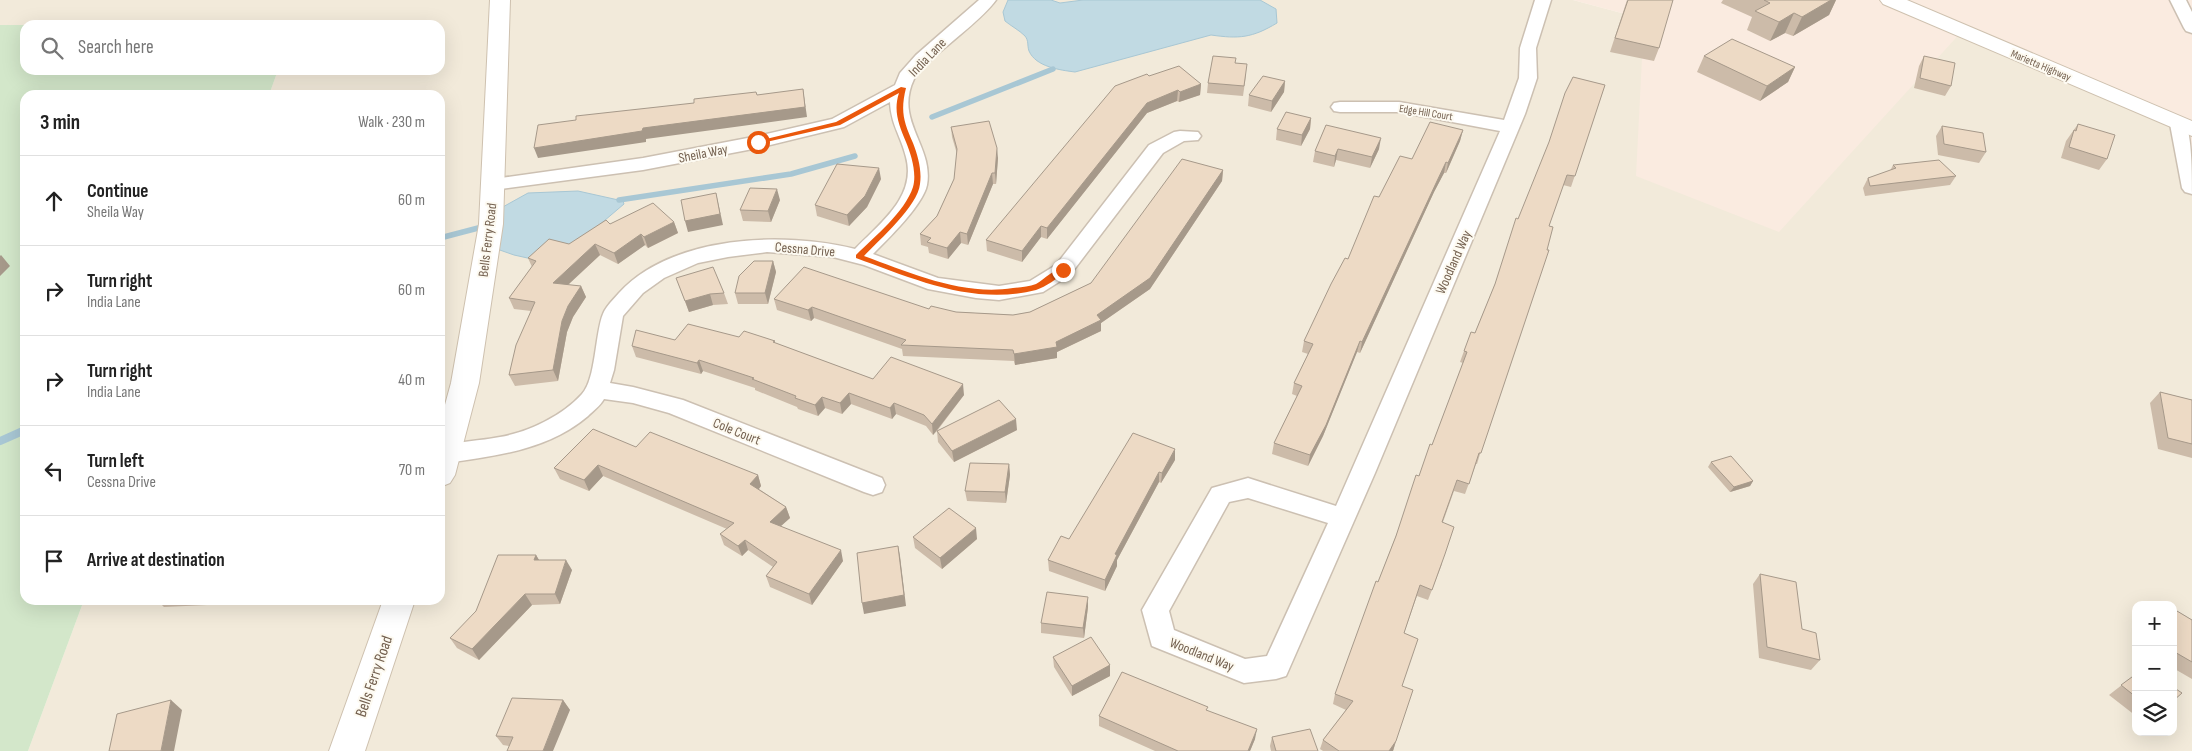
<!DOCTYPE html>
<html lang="en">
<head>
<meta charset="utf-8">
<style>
  body { margin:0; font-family:"Sofia Sans Condensed",sans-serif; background:#f6f6f6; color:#222 }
  .controls { position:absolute; right:15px; bottom:15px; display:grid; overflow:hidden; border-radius:10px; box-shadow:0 5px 20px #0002 }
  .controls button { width:45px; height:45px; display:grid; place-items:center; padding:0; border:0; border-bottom:1px solid #e0e0e0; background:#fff; color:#222; font:25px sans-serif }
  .stop { position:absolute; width:15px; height:15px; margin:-11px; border:4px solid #ea580c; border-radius:50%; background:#fff }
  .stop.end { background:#ea580c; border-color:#fff; box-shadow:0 1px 5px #0008 }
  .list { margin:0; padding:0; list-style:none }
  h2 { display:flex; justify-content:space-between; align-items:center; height:65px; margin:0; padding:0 20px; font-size:21px }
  h2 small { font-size:16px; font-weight:400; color:#767676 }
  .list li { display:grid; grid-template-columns:32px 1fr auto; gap:15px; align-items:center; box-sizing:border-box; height:90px; padding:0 20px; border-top:1px solid #e0e0e0 }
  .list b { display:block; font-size:19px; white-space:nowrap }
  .list p { margin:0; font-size:16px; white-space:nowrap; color:#767676 }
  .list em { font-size:16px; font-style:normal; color:#767676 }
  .icon { flex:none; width:28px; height:28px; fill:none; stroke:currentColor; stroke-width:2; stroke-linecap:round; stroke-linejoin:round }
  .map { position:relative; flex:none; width:2192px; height:751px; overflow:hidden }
  .search { position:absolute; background:#fff; box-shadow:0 5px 20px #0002; left:20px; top:20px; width:425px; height:55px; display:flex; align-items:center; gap:12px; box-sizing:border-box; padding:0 18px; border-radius:15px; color:#767676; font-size:19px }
  .panel { position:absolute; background:#fff; box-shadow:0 5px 20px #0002; left:20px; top:90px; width:425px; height:515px; border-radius:15px }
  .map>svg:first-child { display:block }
  .residential { fill:#f2eada; fill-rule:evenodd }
  .commercial { fill:#faebe0 }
  .green { fill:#d3e7ca }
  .water { fill:#c1dae3; stroke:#a8c7d4 }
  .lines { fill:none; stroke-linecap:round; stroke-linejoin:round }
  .stream-far1 { stroke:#a8c7d4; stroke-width:5.5 }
  .stream { stroke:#a8c7d4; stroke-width:8 }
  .minor-casing { stroke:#ccc0b2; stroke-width:3 }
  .secondary-casing { stroke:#cec1af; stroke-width:2 }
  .minor { fill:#fff; fill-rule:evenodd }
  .secondary { fill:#fff; fill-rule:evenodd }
  .wall { fill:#ccbba9 }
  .shaded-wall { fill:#a6998a }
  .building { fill:#eddac5; stroke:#a6998a }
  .route { fill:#ea580c }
  .labels { text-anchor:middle; stroke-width:4; stroke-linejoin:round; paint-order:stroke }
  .far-street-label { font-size:11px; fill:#746150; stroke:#fdfaf1 }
  .street-label { font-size:14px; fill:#746150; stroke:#fdfaf1 }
  .near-street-label { font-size:16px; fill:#746150; stroke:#fdfaf1 }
</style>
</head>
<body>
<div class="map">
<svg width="2192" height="751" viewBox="0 0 2192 751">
  <rect width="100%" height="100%" fill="#fbf7eb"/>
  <path class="residential" d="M0 0H1573L1644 19 1964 29 2182 123 2192 165V751H28L84 600H440V95H269L278 70H440V25H0ZM2136 605H2173V732H2136Z"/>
  <path class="commercial" d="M1573 0H2192V165L2182 123 1964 29 1779 232 1636 176 1644 19Z"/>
  <path class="green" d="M0 25H48H25V70H278L269 95H25V600H84L28 751H0Z"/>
  <path class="water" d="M1008 0H1051L1060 3 1083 0H1260L1276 9 1277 23C1252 38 1239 39 1211 35L1075 72C1060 70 1036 67 1029 51 1027 45 1029 41 1025 36 1019 30 1011 26 1005 21L1003 12Z
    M578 191 623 201 624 204 571 249 532 259 514 255 494 248 492 213 528 193Z"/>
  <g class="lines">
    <path class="stream-far1" d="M932 117 1053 69
      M619 200 791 174 855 156
      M440 238 482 227"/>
    <path class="stream" d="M0 441 25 430"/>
    <defs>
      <path id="minor" d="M979 0H996C984 17 951 42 934 57 928 63 918 71 914 79 894 121 934 146 927 185 923 205 888 239 873 254L938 278 999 286 1030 281 1056 265 1149 145 1174 132 1180 131 1198 132 1201 136 1198 140 1184 141 1163 153 1070 275 1043 292 999 300 976 298 928 289 864 265 833 257 767 252 728 257 698 263 664 278 643 293 623 316 614 370 610 383 633 387 683 400 882 478 885 485 882 492 873 495 864 492 669 413 633 403 604 399C600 406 593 411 588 416 548 450 496 456 446 463L440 461V447C459 441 480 441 500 437 529 432 562 416 582 394 596 379 595 333 603 314 606 306 614 299 619 293 672 235 784 231 855 249 879 224 917 197 906 157 901 136 891 125 890 102L844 127 758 148 643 170 493 190 486 188 483 184 486 180 643 158 758 136 832 119 895 85 900 73 916 55Z
        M1535 0H1551L1536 48 1537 78 1525 114 1375 473 1286 676 1276 679 1244 683 1152 646 1142 610 1212 488 1248 478 1336 506 1500 131 1399 112H1340L1334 111 1331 107 1334 103 1340 102H1399L1504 120 1519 78 1520 48ZM1248 498 1328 523 1267 656 1245 659 1174 630 1169 611 1229 502Z
        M2170 0H2186L2192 12V33L2186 31 2184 28Z
        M2179 119 2185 120C2192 137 2192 174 2192 194L2185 192 2182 188 2170 124 2173 120Z"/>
      <path id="secondary" d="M490 0H510L503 224 479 383 455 475 450 483 440 487V423L451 383 479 224Z
        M1880 0H1907L2192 121V136L1883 4Z
        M383 600H415L365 751H329Z"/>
    </defs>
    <use href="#minor" class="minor-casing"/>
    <use href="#secondary" class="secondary-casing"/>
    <use href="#minor" class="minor"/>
    <use href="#secondary" class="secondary"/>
  </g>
  <path class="wall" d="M1627 0 1659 48 1654 61 1610 52Z
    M1723 0H1836L1829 15 1793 36 1785 33 1770 41 1747 30 1752 17 1721 3Z
    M1704 56 1795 67 1788 82 1760 101 1697 72Z
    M1924 56 1951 86 1945 96 1914 88 1919 66Z
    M1236 63 1246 75 1243 96 1207 93 1208 83Z
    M1149 76 1201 84 1200 95 1179 102 1177 101 1147 113 1047 239 1041 237 1022 262 987 251 986 240Z
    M1285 81 1284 92 1271 112 1248 106 1249 95Z
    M1605 85 1571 187 1563 185 1549 226 1477 464H1476L1465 494 1454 491 1443 522 1442 564 1428 600 1417 596 1404 633 1402 686 1396 741 1393 751H1323L1320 749 1323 740 1346 710 1333 704 1335 694 1378 582 1419 476 1432 445 1463 363 1460 362 1464 351 1475 333 1495 284 1518 219Z
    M1311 118 1310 129 1301 146 1276 140 1277 129Z
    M2078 124 2107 159 2099 170 2061 158 2066 141Z
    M1326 125 1379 149 1370 168 1336 160 1334 167 1313 162 1315 151Z
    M1942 126 1986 152 1979 163 1938 155 1936 136Z
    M951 127 998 158 996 184H993L968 245 961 243 948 259 929 253 928 247 921 245 920 234 937 216 954 179 957 154 952 137Z
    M1463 130 1460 141 1446 173H1444L1434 192 1360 353 1357 352 1323 436 1308 466 1272 454 1274 443 1297 396 1292 394 1294 383 1308 354 1302 352 1304 341 1348 259 1379 197 1412 159Z
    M1893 165 1956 176 1950 185 1865 196 1863 188 1868 178 1890 171Z
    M1223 170 1222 181 1150 289 1101 323V331L1057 352V358L1015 365 1014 361 903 356 902 349 814 318 811 321 777 310 774 299 929 309 956 312 1013 315 1030 312 1091 283Z
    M881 179 867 207 849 226 817 216 815 205Z
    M780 200 771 222 743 221 740 210Z
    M674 222 678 233 648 248 645 245 618 264 600 255 568 285 581 286 586 297 573 317 567 332 558 381 515 386 509 375 531 311 514 309 509 298 532 267 528 258 569 244 610 224Z
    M773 261 776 272 768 304H738L735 293Z
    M676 278 724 293 728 304 713 305 689 312Z
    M739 337 775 341V343L873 379 964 395 937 431 1017 430 954 462 938 442 937 431 933 435 926 426 896 414 892 419 851 404 842 414 825 408 818 416 798 409 797 407 755 390V388L703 371 701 374 636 357 632 346 675 340Z
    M2160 392 2192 400V458L2158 449 2150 403Z
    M636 447 758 475 761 486 759 489 786 507 790 518 781 526 843 561 812 605 770 587 766 576 773 567 748 550 742 556 724 545 720 534 727 529 603 476 589 491 560 479 554 468Z
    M1175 460 1161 483 1159 482 1117 560V566L1105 591 1049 571 1048 560 1069 539Z
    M1711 462 1753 481 1750 486 1730 492 1708 467Z
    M1009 464 1010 475 1006 503 967 501 965 491Z
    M913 537 977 539 942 569 915 548Z
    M536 555 539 560 572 570 560 604 532 605 479 660 457 648 450 638Z
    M1760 574 1802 629 1820 660 1811 670 1759 658 1753 584Z
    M157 600H210L207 605 164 607Z
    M1088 607 1084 638 1041 633V623Z
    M2177 611 2192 620V679L2173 668V614Z
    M1053 657 1110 665V676L1072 696 1054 667Z
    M2136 674V716L2109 695Z
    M563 700 570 710 509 746 503 745 496 736Z
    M1207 711 1255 739 1250 751H1155L1099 726V716Z
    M1272 737 1318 751H1271L1270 746Z"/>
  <path class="shaded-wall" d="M1831 0H1836L1829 15 1793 36 1802 17Z
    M1794 13 1785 33 1770 41 1779 22Z
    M1795 67 1788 82 1760 101 1767 86Z
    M1285 81 1284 92 1271 112 1272 101Z
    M1201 84 1200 95 1179 102 1180 92Z
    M803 89 807 117 646 139V142L538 158 534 148 643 128Z
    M1178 90 1177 101 1147 113 1047 239V228L1147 103Z
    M1311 118 1310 129 1301 146 1302 135Z
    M1463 130 1460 141 1446 173 1448 163Z
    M1381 138 1379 149 1370 168 1372 157Z
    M997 148 998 158 996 184 995 173Z
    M1338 149 1336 160 1334 167 1335 156Z
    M1446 162 1444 173 1434 192 1360 353 1362 342 1437 181Z
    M879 168 881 179 867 207 849 226 847 215Z
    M1223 170 1222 181 1150 289 1101 323V331L1057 352V358L1015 365 1014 354 1097 315Z
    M992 173 993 184 968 245 967 234Z
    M777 189 780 200 771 222 768 211Z
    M716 193 723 225 688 232 685 221Z
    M674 222 678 233 648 248 644 237Z
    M1041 226V237L1022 262V251Z
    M960 232 961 243 948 259 947 248Z
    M641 234 645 245 618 264 614 253Z
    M595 244 600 255 558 294 553 283Z
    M1 255 10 266 0 276V256Z
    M773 261 776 272 768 304 765 293Z
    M581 286 586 297 573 317 567 332 558 381 553 370 562 321 568 306Z
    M710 294 713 305 689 312 685 301Z
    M812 307 814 318 811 321 808 310Z
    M1360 341 1357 352 1323 436 1308 466 1310 455Z
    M699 360 703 371 701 374 697 363Z
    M963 384 964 395 933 435 932 424Z
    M849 393 851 404 842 414 840 403Z
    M822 397 825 408 818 416 815 405Z
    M894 403 896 414 892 419 890 408Z
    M1016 419 1017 430 954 462 952 451Z
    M1175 449V460L1161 483 1162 473Z
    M1009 464 1010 475 1006 503 1005 492Z
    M598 465 603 476 589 491 584 480Z
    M1159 472V482L1117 560V566L1105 591V580L1115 554Z
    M758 475 761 486 754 495 750 484Z
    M1753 481 1750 486 1730 492 1734 487Z
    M786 507 790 518 773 533 770 522Z
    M976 528 977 539 942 569 940 558Z
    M745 540 748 550 742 556 738 546Z
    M898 546 900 556 906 606 864 614 862 603Z
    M841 550 843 561 812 605 809 594Z
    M536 555 542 565 534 560Z
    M566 560 572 570 560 604 555 594Z
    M525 594 532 605 479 660 472 649Z
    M1088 597V607L1084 638 1083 628Z
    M203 600H210L207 605Z
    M1110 665V676L1072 696V686Z
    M171 700 182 710 174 751H161Z
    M563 700 570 710 553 751H543Z
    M1257 729 1255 739 1250 751H1248Z
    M1396 741 1393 751H1389Z"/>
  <path class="building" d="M1628 0H1673L1659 48 1615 38Z
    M1764 0H1831L1802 17 1794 13 1779 22 1755 11 1770 3Z
    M1732 39 1795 67 1767 86 1704 56Z
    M1213 56 1236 58 1235 63 1247 64 1244 86 1208 83Z
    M1924 56 1955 63 1951 86 1920 78Z
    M1179 66 1201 84 1180 92 1178 90 1147 103 1047 228 1041 226 1022 251 986 240 1115 86 1147 74 1149 76Z
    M1263 76 1285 81 1272 101 1249 95Z
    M1573 77 1605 85 1575 176 1567 175 1549 226 1553 227 1547 250H1549L1481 453H1479L1469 484 1457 480 1442 522 1454 527 1445 554 1432 590 1420 585 1404 633 1418 639 1402 686 1413 690 1396 741 1389 751H1339L1323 740 1353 701 1335 694 1376 581 1378 582 1396 536 1416 475 1419 476 1430 444 1432 445 1467 352 1464 351 1471 332 1475 333 1495 284 1516 218 1518 219 1549 142 1565 93Z
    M803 89 805 107 643 128 642 131 534 148 538 125 576 120V116L694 103V99L756 92 757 95Z
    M1286 112 1311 118 1302 135 1277 129Z
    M989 121 997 148 995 173H992L967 234 960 232 947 248 927 242 931 238 920 234 937 216 954 179 957 149 951 127Z
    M1430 122 1463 130 1448 163 1446 162 1437 181 1362 342 1360 341 1326 425 1310 455 1274 443 1302 386 1294 383 1313 344 1304 341 1331 284 1345 258 1348 259 1374 196 1379 197 1400 156 1412 159Z
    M2078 124 2115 135 2107 159 2069 147 2074 130 2076 131Z
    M1326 125 1381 138 1372 157 1338 149 1335 156 1315 151Z
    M1942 126 1983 133 1986 152 1944 144Z
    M1182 159 1223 170 1150 278 1097 315 1101 320 1056 342 1057 347 1014 354 1013 350 901 345 906 340 812 307 808 310 774 299 804 267 929 309 931 306 956 312 1013 315 1030 312 1091 283Z
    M1939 160 1956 176 1870 186 1868 178 1896 168 1893 165Z
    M837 164 879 168 865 196 847 215 815 205Z
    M750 188 777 189 768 211 740 210Z
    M716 193 720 214 685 221 681 200Z
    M653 203 674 222 644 237 641 234 614 253 595 244 553 283 581 286 568 306 562 321 553 370 509 375 516 345 535 302 509 298 536 261 528 258 549 239 569 244 606 220 610 224Z
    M754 261H773L765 293H735L739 276Z
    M713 267 724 293 710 294 685 301 676 278Z
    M688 324 739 337 744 331 775 341 773 342 873 379 891 357 963 384 932 424 924 415 894 403 890 408 849 393 840 403 822 397 815 405 795 398 796 396 752 379 754 378 699 360 697 363 632 346 636 330 675 340Z
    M2160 392 2192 400V444L2168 438Z
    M999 400 1016 419 952 451 937 431Z
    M593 429 636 447 650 432 758 475 750 484 786 507 770 522 841 550 809 594 766 576 777 562 745 540 738 546 720 534 734 523 598 465 584 480 554 468Z
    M1133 433 1175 449 1162 473 1159 472 1115 554 1117 555 1105 580 1048 560 1061 536 1069 539Z
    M1731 456 1753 481 1734 487 1711 462Z
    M970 463 1009 464 1005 492 965 491Z
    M949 508 976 528 940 558 913 537Z
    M898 546 904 595 862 603 857 553Z
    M498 555H536L534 560H566L555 594H525L472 649 450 638 476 611Z
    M1760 574 1796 582 1802 629 1816 633 1820 660 1767 647Z
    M1047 592 1088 597 1083 628 1041 623Z
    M2177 611 2192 620V662L2173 651V618Z
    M1091 637 1110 665 1072 686 1053 657Z
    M1122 672 1208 707 1206 710 1257 729 1248 751H1178L1099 716Z
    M2136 674V697L2121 685Z
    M2173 687 2182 693 2173 701Z
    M512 698 563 700 543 751H507L513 737 496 736Z
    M171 700 161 751H109L117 714Z
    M1310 729 1318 751H1276L1272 737Z"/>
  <path class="route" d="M901 87 906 88C900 112 904 122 913 143 918 156 922 170 920 184 918 206 879 240 864 256 911 273 962 296 1013 288 1020 287 1029 287 1036 284 1045 279 1055 267 1066 268V272C1057 278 1046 287 1036 290 974 306 914 279 856 258V255C874 237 905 212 913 187 917 173 911 154 906 142 899 125 893 111 899 93L840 125 758 144 754 142 836 122Z"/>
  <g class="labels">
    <g class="far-street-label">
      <text transform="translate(2041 65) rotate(23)" y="4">Marietta Highway</text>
      <text transform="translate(1426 112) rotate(9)" y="4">Edge Hill Court</text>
    </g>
    <g class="street-label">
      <text transform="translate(927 57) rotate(-46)" y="5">India Lane</text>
      <text transform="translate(703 153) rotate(-11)" y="5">Sheila Way</text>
      <text transform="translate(487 240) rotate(-83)" y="5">Bells Ferry Road</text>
      <text transform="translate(805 249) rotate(5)" y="5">Cessna Drive</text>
      <text transform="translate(1453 262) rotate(-66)" y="5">Woodland Way</text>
      <text transform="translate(737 431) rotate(22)" y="5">Cole Court</text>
      <text transform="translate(1202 654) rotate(22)" y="5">Woodland Way</text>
    </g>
    <g class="near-street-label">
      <text transform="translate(373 676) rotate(-71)" y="6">Bells Ferry Road</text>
    </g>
  </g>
</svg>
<div class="controls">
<button>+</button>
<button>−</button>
<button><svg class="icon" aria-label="layers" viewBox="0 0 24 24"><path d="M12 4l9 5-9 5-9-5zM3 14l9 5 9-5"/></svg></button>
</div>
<div class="stop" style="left:758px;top:142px"></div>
<div class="stop end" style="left:1063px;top:270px"></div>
<div class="search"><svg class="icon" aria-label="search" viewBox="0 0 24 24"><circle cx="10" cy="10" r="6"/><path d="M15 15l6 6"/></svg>Search here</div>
<section class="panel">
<h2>3 min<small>Walk · 230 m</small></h2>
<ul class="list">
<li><svg class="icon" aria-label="ahead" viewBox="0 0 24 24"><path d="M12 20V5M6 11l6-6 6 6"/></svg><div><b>Continue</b><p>Sheila Way</p></div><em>60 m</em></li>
<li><svg class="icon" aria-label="right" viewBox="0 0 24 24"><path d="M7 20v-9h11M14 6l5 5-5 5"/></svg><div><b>Turn right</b><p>India Lane</p></div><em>60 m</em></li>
<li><svg class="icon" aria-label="right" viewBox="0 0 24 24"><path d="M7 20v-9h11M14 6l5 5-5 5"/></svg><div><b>Turn right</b><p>India Lane</p></div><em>40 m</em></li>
<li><svg class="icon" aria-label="left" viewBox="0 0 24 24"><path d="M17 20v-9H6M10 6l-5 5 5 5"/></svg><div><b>Turn left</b><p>Cessna Drive</p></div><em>70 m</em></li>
<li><svg class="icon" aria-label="arrive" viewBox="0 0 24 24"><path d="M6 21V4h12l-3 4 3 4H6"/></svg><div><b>Arrive at destination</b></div></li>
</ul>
</section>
</div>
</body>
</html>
